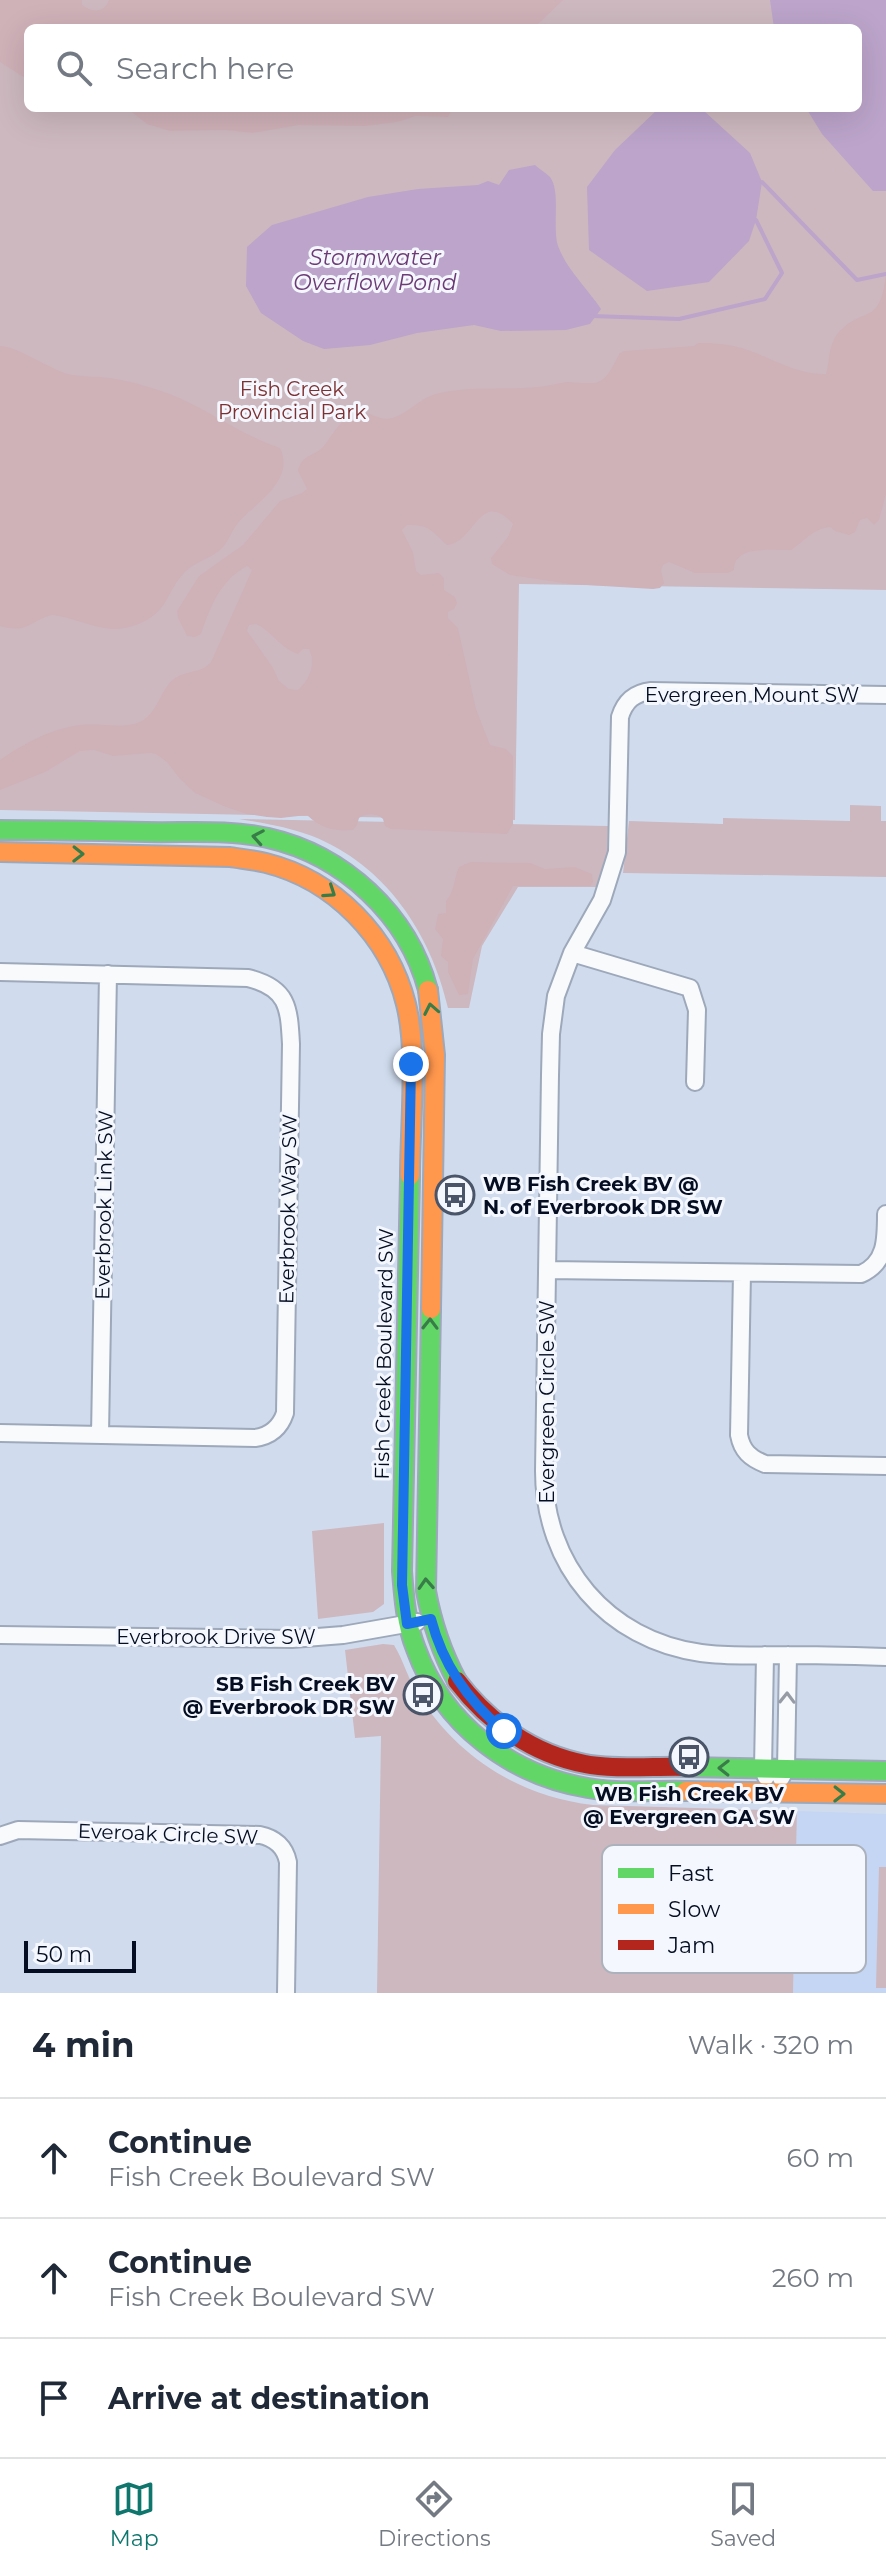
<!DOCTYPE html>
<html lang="en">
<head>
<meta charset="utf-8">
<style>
  body { margin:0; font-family:Montserrat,sans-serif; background:#f2f2f3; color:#1f2937 }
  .scale { position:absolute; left:24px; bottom:20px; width:112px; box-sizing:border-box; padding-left:8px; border:4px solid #040d21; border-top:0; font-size:22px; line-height:28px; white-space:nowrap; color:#040d21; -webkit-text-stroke:6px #f4f8fe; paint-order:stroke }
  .stop { position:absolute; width:24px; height:24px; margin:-18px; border:6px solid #1a73e8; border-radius:50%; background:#fff }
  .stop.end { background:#1a73e8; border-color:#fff; box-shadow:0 2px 8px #0008 }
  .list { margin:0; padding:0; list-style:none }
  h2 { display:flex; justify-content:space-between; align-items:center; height:104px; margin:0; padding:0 32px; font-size:34px }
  h2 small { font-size:26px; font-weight:400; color:#747a83 }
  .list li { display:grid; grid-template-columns:52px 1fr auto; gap:24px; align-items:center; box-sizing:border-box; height:120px; padding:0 32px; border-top:2px solid #e0e1e3 }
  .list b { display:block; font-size:30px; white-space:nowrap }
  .list p { margin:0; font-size:26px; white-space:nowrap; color:#747a83 }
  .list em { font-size:26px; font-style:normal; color:#747a83 }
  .icon { flex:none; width:44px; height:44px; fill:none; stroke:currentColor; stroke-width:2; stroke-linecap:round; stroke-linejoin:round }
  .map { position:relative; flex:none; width:886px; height:1993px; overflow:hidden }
  .search { position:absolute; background:#fff; box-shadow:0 8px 32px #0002; left:24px; right:24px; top:24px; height:88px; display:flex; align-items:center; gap:20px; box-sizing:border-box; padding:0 28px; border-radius:12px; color:#747a83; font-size:30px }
  .sheet { height:464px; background:#fff }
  nav { display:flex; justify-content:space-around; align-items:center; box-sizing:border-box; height:112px; border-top:2px solid #e0e1e3; background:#fff; font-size:22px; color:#747a83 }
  nav a { display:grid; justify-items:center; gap:4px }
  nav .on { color:#0f766e }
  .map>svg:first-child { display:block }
  .built { fill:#c4d6f4 }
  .green { fill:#cdb8bf; fill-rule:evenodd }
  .forest { fill:#cfb1b8; fill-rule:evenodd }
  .water { fill:#bca4ca }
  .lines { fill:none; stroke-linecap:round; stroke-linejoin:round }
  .stream { stroke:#bca4ca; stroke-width:4 }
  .street-casing { stroke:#9da8ba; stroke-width:20 }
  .fast-casing { stroke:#9da8ba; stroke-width:22 }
  .slow-casing { stroke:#9da8ba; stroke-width:22 }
  .jam-casing { stroke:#9da8ba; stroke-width:22 }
  .street { stroke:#f8fafc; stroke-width:16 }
  .fast { stroke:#63d668; stroke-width:18 }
  .slow { stroke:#ff974d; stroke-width:18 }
  .jam { stroke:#b3261e; stroke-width:18 }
  .oneway { stroke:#387c48 }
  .oneway2 { stroke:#969ba4 }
  .route { stroke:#1a73e8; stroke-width:10 }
  .labels { text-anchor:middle; stroke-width:6; stroke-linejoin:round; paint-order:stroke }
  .park-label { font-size:20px; fill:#7e2f31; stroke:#f4f8fe }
  .street-label { font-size:20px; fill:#040d21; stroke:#f4f8fe }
  .poi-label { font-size:20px; font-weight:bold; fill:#040d21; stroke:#f4f8fe; text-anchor:start }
  .water-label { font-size:22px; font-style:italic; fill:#6d3a75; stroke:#f4f8fe }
  .key { fill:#f4f8fe; stroke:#acb2bc; stroke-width:2 }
  .key-label { font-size:22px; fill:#040d21 }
</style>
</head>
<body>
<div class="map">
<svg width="886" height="1993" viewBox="0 0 886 1993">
  <rect width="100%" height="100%" fill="#d0dcee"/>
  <path class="built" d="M797 1811 886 1814V1993H793Z"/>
  <path class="green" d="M0 0H886V590L519 584 515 820 0 810ZM28 28H858V108H28Z
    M850 805 881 806V821H886V877L623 873 629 821 723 824V818L850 821Z
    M239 819 608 826 607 861 598 887H518L482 946 469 1008H448C431 934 386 865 312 836 288 827 264 823 239 819Z
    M384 1523V1604L373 1612 318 1619 312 1531Z
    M383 1644 394 1645C404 1661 408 1680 419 1696 459 1758 519 1796 593 1805L797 1811 793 1993H377L381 1736 355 1738 345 1650Z
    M879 1867H886V1988H876Z"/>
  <path class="forest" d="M0 0H82V5C92 12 104 14 109 0H563L534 28H28V80L0 62Z
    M127 108H449L451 111 448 117 416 116 397 122 365 126 299 125 252 133 226 130 170 131 147 124Z
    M886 273V494L879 520 874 525 867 518 860 520 855 532 849 535 835 531 830 527C812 529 805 541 791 550 773 551 734 544 734 570L728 573H695L669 562 663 565 661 571 664 583 660 588 653 589 570 584 510 575 492 564 491 558 508 537 513 524C480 487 474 544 447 545 431 531 431 525 407 525L402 530 413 552 416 571 421 575 439 573 444 578V590L455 597 457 603 454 609 448 612V618L458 628 476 709 490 745 506 749 513 756V824L507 834 391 829 385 826 383 819C376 813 367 813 359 818L357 825 353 830C335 832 320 828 307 815L281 818 267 817 247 814 226 807 195 793 180 779 167 762 156 754 150 753 113 756 94 750 80 751 45 772 0 790V760C23 744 52 728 80 725 99 722 118 729 137 723 159 716 159 687 177 677 189 670 202 673 211 662L252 570 247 566C220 581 211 605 201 634L195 637 187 636 178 618 177 611 199 576 243 545 280 501 302 493 307 489 298 471C302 454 313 457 323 447 333 435 340 418 357 413 369 409 378 422 392 418 410 413 421 396 440 393 472 386 505 390 538 387 548 386 558 383 568 382 578 382 589 385 598 382 610 377 614 362 620 353L624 351 694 346 698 343C715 343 732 344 748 350 773 359 798 375 826 374 830 360 828 345 838 333 865 304 880 328 886 273ZM256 624C273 632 280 648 298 654L303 649H309C316 664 310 679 298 690L289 689 279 681 272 666 247 631 249 625Z
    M0 346C17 346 47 368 68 374 81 377 96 376 110 378 130 381 151 387 170 394 208 409 241 435 280 448 296 481 255 503 238 523 231 531 229 542 221 549 210 559 195 562 185 572 164 594 170 612 136 625 105 637 81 618 52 615 29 621 29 634 0 626Z
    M471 862 530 863 545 869 575 867 592 874 593 882 591 886H513L473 959 468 994 459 995 448 972V962L441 956 443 939 435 929 438 914 446 913V901C454 893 454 878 459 867Z"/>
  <path class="water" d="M770 0H886V191H873L822 134 806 108H858V28H774Z
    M658 109 703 110 750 153 762 182 756 220 749 241 709 282 647 291 589 250 587 187 615 150Z
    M535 165C539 169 546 173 550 177 561 191 552 227 558 246 567 270 587 288 601 309L590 324 566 330 501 331 474 325 417 333 370 345 324 349 303 341 261 313 246 286 247 247 272 225 368 197 418 189 478 185 488 181 499 185 509 170Z"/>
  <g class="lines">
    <path class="stream" d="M762 182 857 280 886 274
      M592 316 679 319 765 299 782 273 756 220"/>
    <defs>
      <path id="street" d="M886 695 651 691C634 693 625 701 620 717L617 852 602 900 572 953 556 996 551 1034 550 1075 544 1471C544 1565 607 1640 701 1653 729 1657 759 1655 788 1655 820 1655 853 1656 886 1657
        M572 953 690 988 697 1010 695 1082
        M0 972 248 978C288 988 289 1007 291 1044L285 1413C280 1428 270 1436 255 1438L0 1433
        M547 1270 861 1274C886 1263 886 1240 886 1214
        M742 1273 739 1435C742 1451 750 1458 765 1464L886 1466
        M100 1435 108 974
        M0 1635 292 1639 343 1635 417 1622
        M765 1655 763 1769 766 1777
        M781 1778 786 1769 788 1655
        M0 1836 18 1830 260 1835C275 1838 285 1847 288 1862L286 1993"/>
      <path id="fast" d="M0 830C49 830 98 831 146 832 186 833 228 829 268 838 343 855 408 914 428 990
        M410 1176 402 1571C404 1598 406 1624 416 1649 443 1724 510 1775 588 1788 620 1794 655 1790 686 1791
        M431 1309 426 1591C432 1624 441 1651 457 1681
        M686 1767 886 1771"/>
      <path id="slow" d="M0 852 230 857C242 859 255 860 266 863 334 880 389 936 406 1004 418 1052 410 1125 410 1176
        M428 990 435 1055 431 1309
        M686 1791 886 1794"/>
      <path id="jam" d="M457 1681C489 1723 533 1754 585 1764 612 1770 657 1766 686 1767"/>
    </defs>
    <use href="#street" class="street-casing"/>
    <use href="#fast" class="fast-casing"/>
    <use href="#slow" class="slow-casing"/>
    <use href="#jam" class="jam-casing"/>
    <use href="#street" class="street"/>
    <use href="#fast" class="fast"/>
    <use href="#slow" class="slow"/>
    <use href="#jam" class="jam"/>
  </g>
  <defs><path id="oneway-chevron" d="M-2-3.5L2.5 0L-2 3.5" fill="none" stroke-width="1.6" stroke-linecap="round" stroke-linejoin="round" transform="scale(2)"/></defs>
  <g class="oneway">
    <use href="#oneway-chevron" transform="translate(258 837) rotate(-170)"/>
    <use href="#oneway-chevron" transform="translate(78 854) rotate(1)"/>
    <use href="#oneway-chevron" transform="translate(330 892) rotate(34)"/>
    <use href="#oneway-chevron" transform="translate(431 1009) rotate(-101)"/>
    <use href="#oneway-chevron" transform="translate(430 1324) rotate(-89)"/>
    <use href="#oneway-chevron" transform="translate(426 1584) rotate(-93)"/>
    <use href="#oneway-chevron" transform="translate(724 1768) rotate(-179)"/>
    <use href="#oneway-chevron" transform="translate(839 1794) rotate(1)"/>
  </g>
  <use class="oneway2" href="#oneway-chevron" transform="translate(787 1698) rotate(-89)"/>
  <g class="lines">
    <path class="route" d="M411 1064 402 1585 407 1624 431 1619C443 1665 468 1701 504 1731"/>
  </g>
  <defs>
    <symbol id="bus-ring" viewBox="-11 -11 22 22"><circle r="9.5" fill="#f4f8fe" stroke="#4b5569" stroke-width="1.5"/><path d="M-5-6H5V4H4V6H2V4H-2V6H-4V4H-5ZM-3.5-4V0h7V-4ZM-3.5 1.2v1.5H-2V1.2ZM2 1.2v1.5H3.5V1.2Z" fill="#4b5569"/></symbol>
  </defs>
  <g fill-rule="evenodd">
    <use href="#bus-ring" x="433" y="1173" width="44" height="44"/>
    <use href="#bus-ring" x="401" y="1673" width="44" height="44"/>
    <use href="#bus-ring" x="667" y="1735" width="44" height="44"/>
  </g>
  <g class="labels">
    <g class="park-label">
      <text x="292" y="396">Fish Creek<tspan x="292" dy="23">Provincial Park</tspan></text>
    </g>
    <g class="street-label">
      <text x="752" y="702">Evergreen Mount SW</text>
      <text transform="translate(104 1205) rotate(-89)" y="7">Everbrook Link SW</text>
      <text transform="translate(288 1209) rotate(-89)" y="7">Everbrook Way SW</text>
      <text transform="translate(384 1354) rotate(-89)" y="7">Fish Creek Boulevard SW</text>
      <text transform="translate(547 1402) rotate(-90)" y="7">Evergreen Circle SW</text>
      <text x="216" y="1644">Everbrook Drive SW</text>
      <text transform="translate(168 1834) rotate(2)" y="7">Everoak Circle SW</text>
    </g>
    <g class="poi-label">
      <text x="483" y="1191">WB Fish Creek BV @<tspan x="483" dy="23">N. of Everbrook DR SW</tspan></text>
      <text x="395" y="1691" text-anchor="end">SB Fish Creek BV<tspan x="395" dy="23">@ Everbrook DR SW</tspan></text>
      <text x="689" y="1801" text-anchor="middle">WB Fish Creek BV<tspan x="689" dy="23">@ Evergreen GA SW</tspan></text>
    </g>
    <g class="water-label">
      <text x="375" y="265">Stormwater<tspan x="375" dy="25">Overflow Pond</tspan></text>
    </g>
  </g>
  <rect x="602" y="1845" width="264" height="128" rx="12" class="key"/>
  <rect x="618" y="1868" width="36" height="10" fill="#63d668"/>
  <rect x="618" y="1904" width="36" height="10" fill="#ff974d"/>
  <rect x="618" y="1940" width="36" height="10" fill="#b3261e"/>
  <g class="key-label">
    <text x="668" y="1881">Fast</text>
    <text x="668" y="1917">Slow</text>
    <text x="668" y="1953">Jam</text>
  </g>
</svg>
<div class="scale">50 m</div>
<div class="stop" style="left:504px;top:1731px"></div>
<div class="stop end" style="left:411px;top:1064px"></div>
<div class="search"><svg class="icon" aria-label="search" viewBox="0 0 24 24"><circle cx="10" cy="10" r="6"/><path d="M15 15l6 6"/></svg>Search here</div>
</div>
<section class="sheet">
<h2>4 min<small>Walk · 320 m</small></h2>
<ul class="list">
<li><svg class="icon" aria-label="ahead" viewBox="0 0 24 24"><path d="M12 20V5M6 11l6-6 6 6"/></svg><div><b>Continue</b><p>Fish Creek Boulevard SW</p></div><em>60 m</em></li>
<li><svg class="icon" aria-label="ahead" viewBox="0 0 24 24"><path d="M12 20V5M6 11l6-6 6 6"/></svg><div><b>Continue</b><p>Fish Creek Boulevard SW</p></div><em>260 m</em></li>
<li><svg class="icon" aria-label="arrive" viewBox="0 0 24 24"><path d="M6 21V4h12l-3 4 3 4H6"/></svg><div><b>Arrive at destination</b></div></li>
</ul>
</section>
<nav>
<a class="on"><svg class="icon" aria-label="map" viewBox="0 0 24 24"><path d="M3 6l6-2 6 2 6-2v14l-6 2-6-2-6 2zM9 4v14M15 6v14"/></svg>Map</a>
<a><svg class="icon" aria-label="directions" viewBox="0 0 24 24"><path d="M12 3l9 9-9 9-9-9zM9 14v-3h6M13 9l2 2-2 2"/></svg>Directions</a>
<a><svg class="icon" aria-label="saved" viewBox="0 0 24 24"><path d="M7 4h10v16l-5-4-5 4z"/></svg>Saved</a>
</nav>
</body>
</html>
